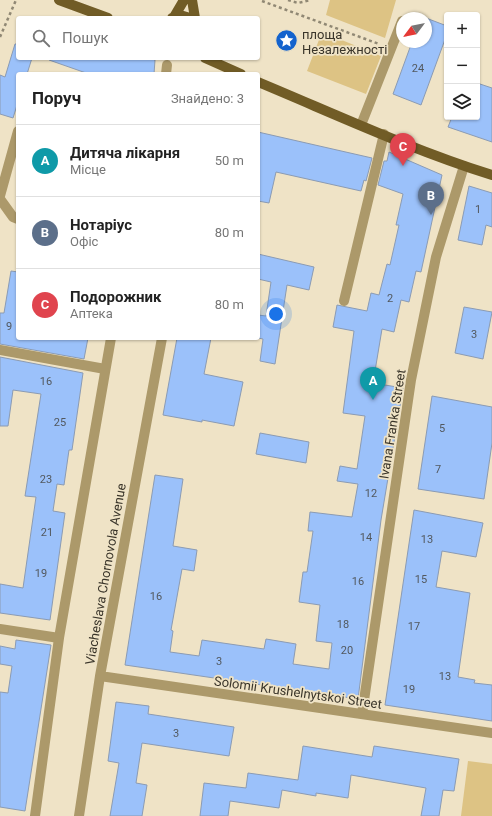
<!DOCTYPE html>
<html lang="uk">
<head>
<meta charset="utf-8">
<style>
  body { margin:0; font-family:Roboto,sans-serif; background:#f2f2f2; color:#222 }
  .controls { position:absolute; right:12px; top:12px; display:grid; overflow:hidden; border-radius:4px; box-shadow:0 1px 3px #0004 }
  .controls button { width:36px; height:36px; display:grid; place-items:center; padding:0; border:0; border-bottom:1px solid #e0e0e0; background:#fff; color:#222; font:20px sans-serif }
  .compass { position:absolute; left:396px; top:12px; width:36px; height:36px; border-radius:50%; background:#fff; box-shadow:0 1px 3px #0004; rotate:238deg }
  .you { position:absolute; left:276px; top:314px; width:14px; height:14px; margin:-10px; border:3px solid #fff; border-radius:50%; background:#1a73e8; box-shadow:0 0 0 6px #1a73e833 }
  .badge { display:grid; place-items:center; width:26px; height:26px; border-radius:50%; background:#0b8043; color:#fff; font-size:13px; font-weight:700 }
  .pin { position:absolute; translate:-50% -33px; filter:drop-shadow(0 1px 2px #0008) }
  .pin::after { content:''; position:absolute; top:21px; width:14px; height:12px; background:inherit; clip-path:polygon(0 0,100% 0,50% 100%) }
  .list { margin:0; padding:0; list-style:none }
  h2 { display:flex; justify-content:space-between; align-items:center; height:52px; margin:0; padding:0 16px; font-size:17px }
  h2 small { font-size:13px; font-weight:400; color:#767676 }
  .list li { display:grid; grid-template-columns:26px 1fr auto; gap:12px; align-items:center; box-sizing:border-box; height:72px; padding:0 16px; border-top:1px solid #e0e0e0 }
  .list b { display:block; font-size:15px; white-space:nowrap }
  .list p { margin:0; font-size:13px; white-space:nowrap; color:#767676 }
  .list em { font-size:13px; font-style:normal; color:#767676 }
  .icon { flex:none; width:22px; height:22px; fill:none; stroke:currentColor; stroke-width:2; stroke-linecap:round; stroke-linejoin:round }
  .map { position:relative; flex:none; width:492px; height:816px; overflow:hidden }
  .search { position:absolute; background:#fff; box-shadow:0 1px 3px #0004; left:16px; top:16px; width:244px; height:44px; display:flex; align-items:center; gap:10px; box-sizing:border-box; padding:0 14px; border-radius:4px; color:#767676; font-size:15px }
  .panel { position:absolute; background:#fff; box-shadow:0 1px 3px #0004; left:16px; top:72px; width:244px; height:268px; border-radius:4px }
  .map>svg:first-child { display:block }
  .green { fill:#ddc384 }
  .building { fill:#9bc1fa; stroke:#8b9bb3 }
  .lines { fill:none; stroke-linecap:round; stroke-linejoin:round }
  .path { stroke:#908874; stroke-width:2.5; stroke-dasharray:3 3; stroke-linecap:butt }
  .minor { stroke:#ac996a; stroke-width:10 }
  .major { stroke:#715c26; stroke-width:10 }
  .labels { text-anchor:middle; stroke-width:3.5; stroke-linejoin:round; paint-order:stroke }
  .number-label { font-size:11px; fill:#52585e }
  .poi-label { font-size:13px; fill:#3a352a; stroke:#efe3c6; text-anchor:start }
  .street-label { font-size:13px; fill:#3a352a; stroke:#efe3c6 }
</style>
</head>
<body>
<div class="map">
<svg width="492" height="816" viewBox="0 0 492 816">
  <rect width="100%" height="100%" fill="#efe3c6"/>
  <path class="green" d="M330 0H396L385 38 326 15Z
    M322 32 381 56 366 94 307 71Z
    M468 761 492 764V816H461Z"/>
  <path class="building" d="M426 18 447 26V34L421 105 393 94 412 42H426Z
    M15 44H18V58H32L27 74H18V102L13 118 0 114V75L5 77Z
    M49 58H149L155 60 154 74H89L49 60Z
    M477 83 492 88V142L448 127 452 117H477Z
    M258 132 372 158 366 181 364 180 361 191 276 172 269 203 258 201Z
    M389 152 442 175 421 272 416 271 409 302 401 300 394 332 382 329 373 383 403 388 381 520 358 699 125 665 155 475 183 479 173 546 197 550 194 571 182 569 171 630 173 631 170 652 199 656 202 640 264 649 266 639 296 644 293 664 329 669 332 643 316 641 320 605 299 602 303 572H307L313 531H308L310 512 352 517 358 484 337 481 340 466 357 469 365 416 343 413 354 331 333 327 337 305 367 311 371 293 379 295 387 264 390 265 399 225H396L403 194 378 185 384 161H387Z
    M469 186 492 193V227L486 225 482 245 458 240Z
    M258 254 314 267 309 290 287 285 275 364 260 361 263 339 258 338V315L266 316 271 282 258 279Z
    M11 271 18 272V338H88L84 359 0 344V313H4Z
    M464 307 492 312 483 359 455 353Z
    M177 338H211L204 374 243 382 234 426 202 420V422L163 415Z
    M0 357 83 373 72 450H69L64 485 57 484 53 511 65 513 50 620 0 613V584L23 588 36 497 25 496 41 394 13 390 8 426H0Z
    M432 396 492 407V443L484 499 418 489Z
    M260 433 309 442 306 463 256 454Z
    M414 510 483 523 476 557 442 551 436 587 470 593 458 677 475 680 474 683 492 685V721L385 705Z
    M16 640 51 645 25 811 0 807V692L8 693 12 666 0 664V646L15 649Z
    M116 702 149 706 148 714 234 727 229 756 142 743 136 783 147 785 142 816H110L119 763 108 761Z
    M303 746 372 757 374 746 459 759 454 791 443 790 439 816H421L426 788 351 775 348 798 316 793V796L282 790 279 808 230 801 228 816H200L204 783 246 788 248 773 298 780Z"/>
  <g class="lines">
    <path class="path" d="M288 0 298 3 311 0
      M262 1 379 44
      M0 37 16 0"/>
    <path class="minor" d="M166 74 167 65
      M361 125 402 21
      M0 196 18 131
      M0 199 13 217 18 219
      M344 301 384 134
      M0 350 105 369
      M0 629 59 638
      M100 676 492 733
      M362 714 411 380 436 257 464 166
      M35 816 59 638 111 338
      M79 816 100 676 162 338"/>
    <path class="major" d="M59 0 108 18
      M192 0 195 18
      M174 17 184 0
      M172 18 180 15 190 18
      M205 58 241 74
      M258 82C335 114 412 150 492 175"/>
  </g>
  <defs>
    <symbol id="sight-disc" viewBox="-11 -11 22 22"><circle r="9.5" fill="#1463cd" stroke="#efe3c6"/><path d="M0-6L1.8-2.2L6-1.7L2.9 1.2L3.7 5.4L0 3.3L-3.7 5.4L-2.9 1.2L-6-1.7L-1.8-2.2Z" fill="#fff"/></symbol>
  </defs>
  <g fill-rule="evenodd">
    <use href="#sight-disc" x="274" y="28" width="25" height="25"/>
  </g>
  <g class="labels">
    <g class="number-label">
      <text x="418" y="72">24</text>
      <text x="478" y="213">1</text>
      <text x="390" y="302">2</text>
      <text x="9" y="330">9</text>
      <text x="474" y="338">3</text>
      <text x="46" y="385">16</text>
      <text x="60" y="426">25</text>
      <text x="442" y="432">5</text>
      <text x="438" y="473">7</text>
      <text x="46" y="483">23</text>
      <text x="371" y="497">12</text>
      <text x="47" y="536">21</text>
      <text x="366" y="541">14</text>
      <text x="427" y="543">13</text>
      <text x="41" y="577">19</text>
      <text x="421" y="583">15</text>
      <text x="358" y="585">16</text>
      <text x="156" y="600">16</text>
      <text x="343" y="628">18</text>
      <text x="414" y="630">17</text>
      <text x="347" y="654">20</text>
      <text x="219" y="665">3</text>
      <text x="445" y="680">13</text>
      <text x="409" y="693">19</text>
      <text x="176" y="737">3</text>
    </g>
    <g class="poi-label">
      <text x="302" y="39">площа<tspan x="302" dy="15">Незалежності</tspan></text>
    </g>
    <g class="street-label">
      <text transform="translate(392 424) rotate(-81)" y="5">Ivana Franka Street</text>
      <text transform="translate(105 574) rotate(-80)" y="5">Viacheslava Chornovola Avenue</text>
      <text transform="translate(298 692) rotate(8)" y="5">Solomii Krushelnytskoi Street</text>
    </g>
  </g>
</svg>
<div class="controls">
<button>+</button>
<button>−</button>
<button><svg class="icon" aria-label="layers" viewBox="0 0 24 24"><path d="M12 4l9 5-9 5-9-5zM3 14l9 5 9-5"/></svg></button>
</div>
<svg class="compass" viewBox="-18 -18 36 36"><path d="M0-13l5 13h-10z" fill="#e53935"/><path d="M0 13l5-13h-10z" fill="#767676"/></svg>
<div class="you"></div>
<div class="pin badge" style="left:373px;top:400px;background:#0f9aa8">A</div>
<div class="pin badge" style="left:431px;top:215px;background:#5c6f8a">B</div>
<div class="pin badge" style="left:403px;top:166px;background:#e0444e">C</div>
<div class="search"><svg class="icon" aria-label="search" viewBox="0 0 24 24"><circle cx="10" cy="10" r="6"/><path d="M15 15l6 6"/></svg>Пошук</div>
<section class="panel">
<h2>Поруч<small>Знайдено: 3</small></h2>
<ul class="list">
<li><span class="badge" style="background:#0f9aa8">A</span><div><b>Дитяча лікарня</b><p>Місце</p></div><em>50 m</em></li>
<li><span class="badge" style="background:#5c6f8a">B</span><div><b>Нотаріус</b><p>Офіс</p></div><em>80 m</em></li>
<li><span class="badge" style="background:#e0444e">C</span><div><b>Подорожник</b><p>Аптека</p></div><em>80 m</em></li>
</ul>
</section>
</div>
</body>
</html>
